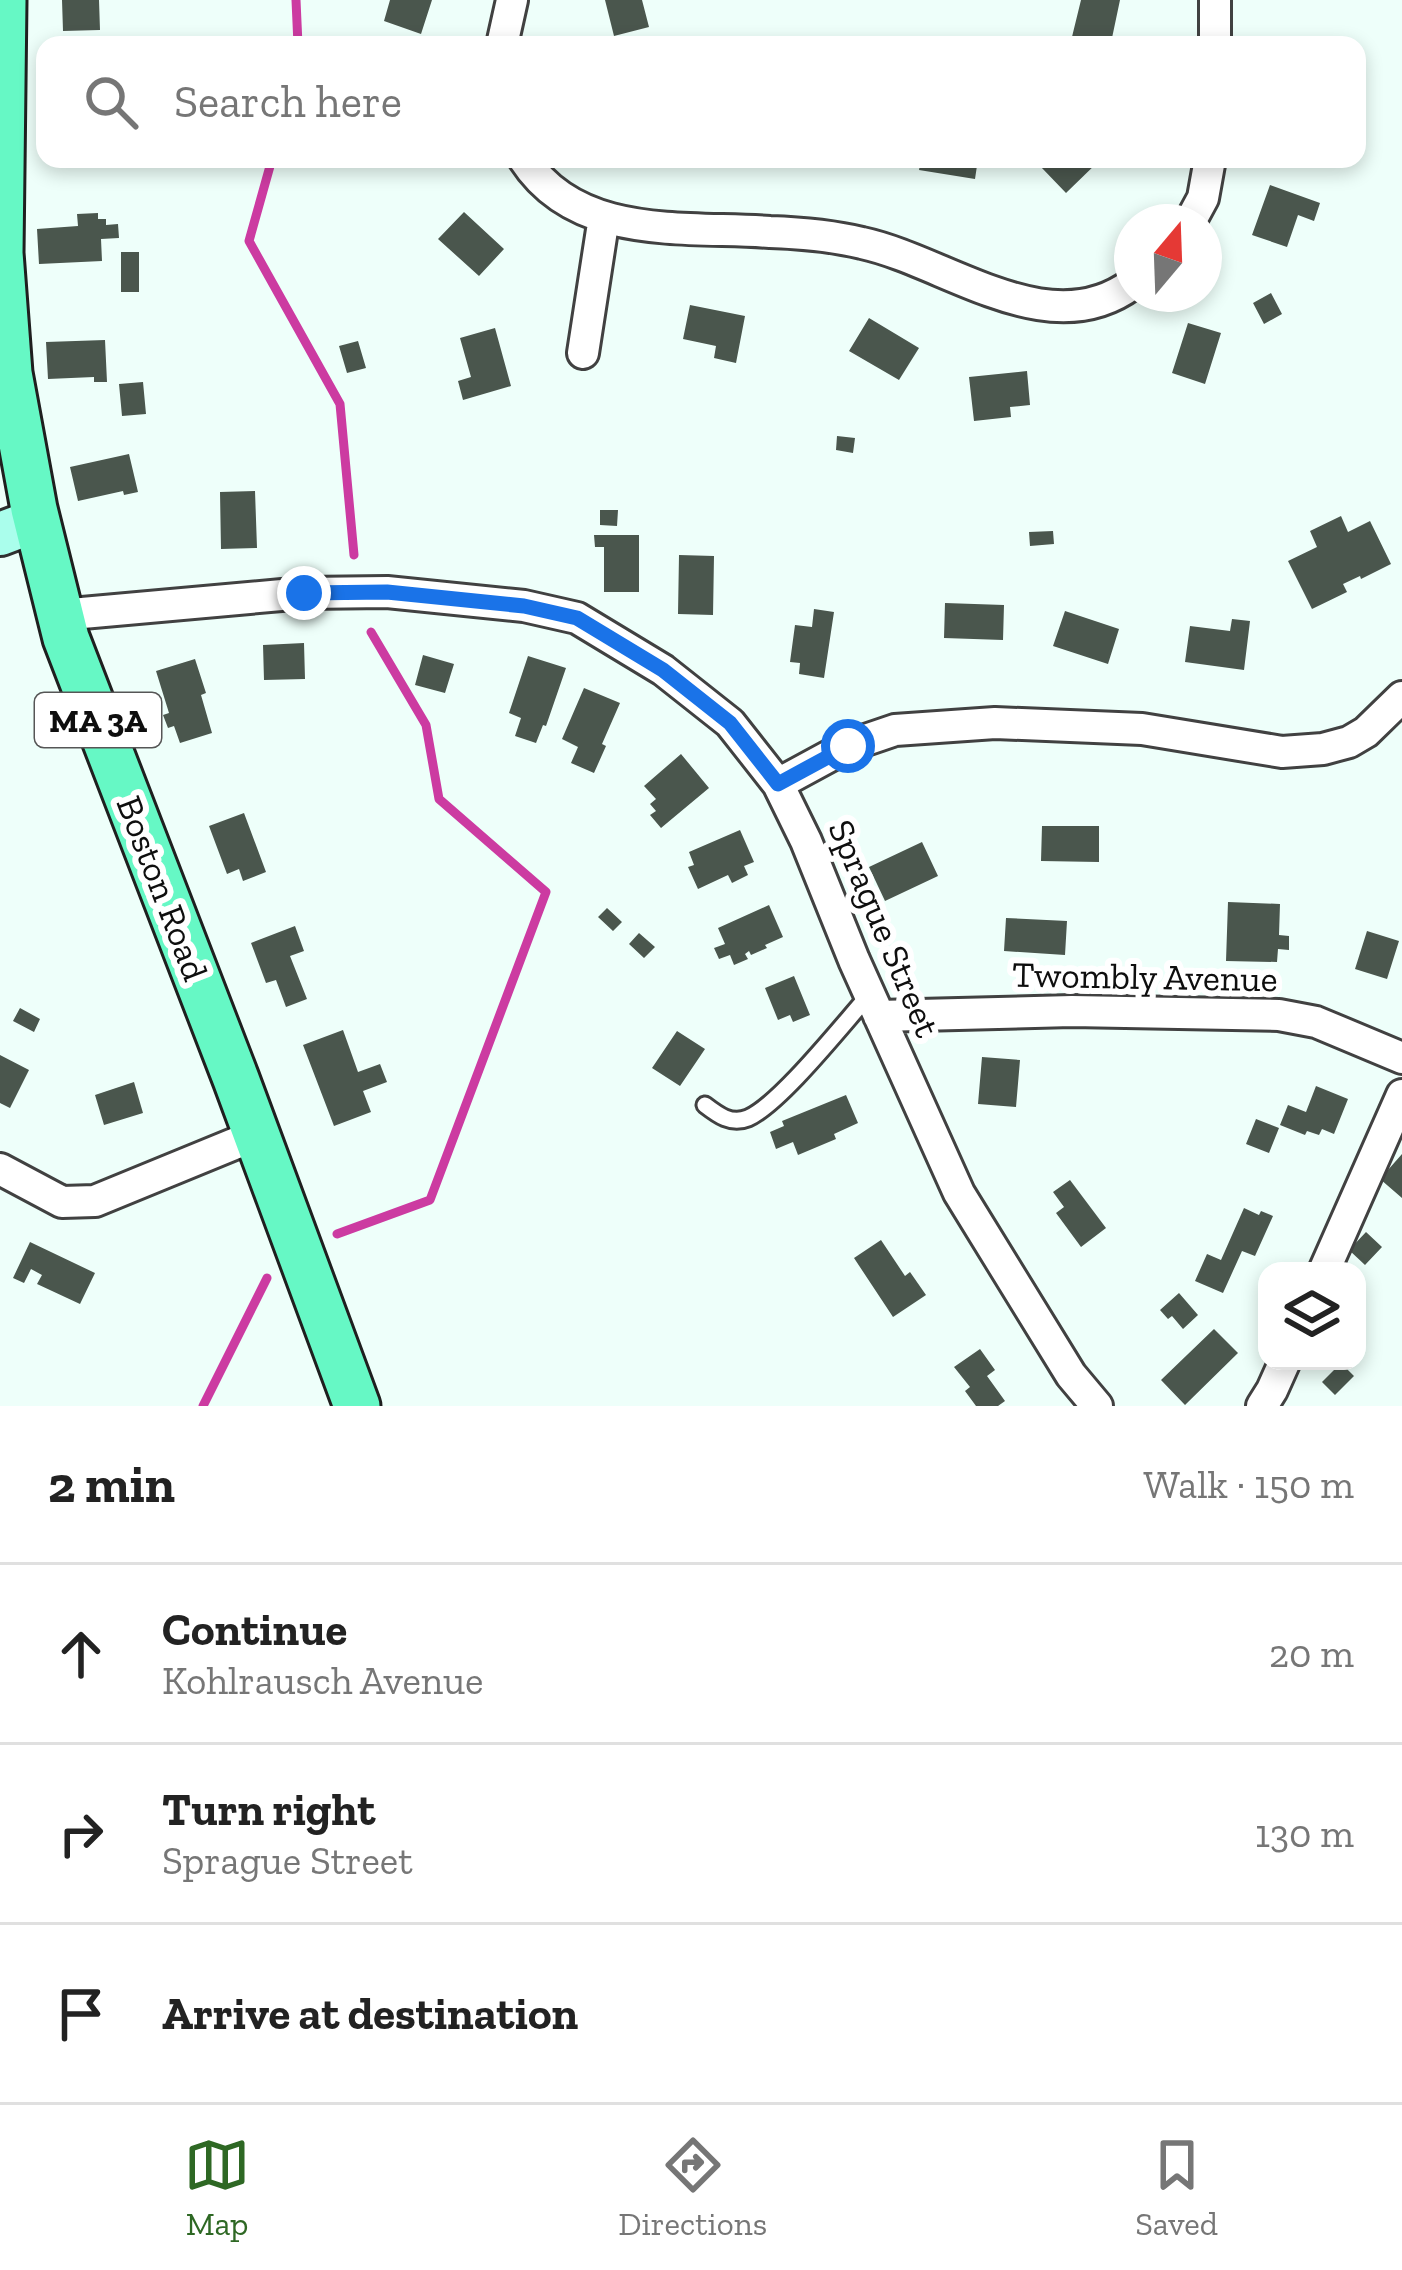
<!DOCTYPE html>
<html lang="en">
<head>
<meta charset="utf-8">
<style>
  body { margin:0; font-family:"Zilla Slab",serif; background:#f2f2f2; color:#222 }
  .controls { position:absolute; right:36px; bottom:36px; display:grid; overflow:hidden; border-radius:24px; box-shadow:0 6px 18px #0003 }
  .controls button { width:108px; height:108px; display:grid; place-items:center; padding:0; border:0; border-bottom:3px solid #e0e0e0; background:#fff; color:#222; font:60px sans-serif }
  .compass { position:absolute; left:1114px; top:204px; width:108px; height:108px; border-radius:50%; background:#fff; box-shadow:0 6px 18px #0003; rotate:19deg }
  .stop { position:absolute; width:36px; height:36px; margin:-27px; border:9px solid #1a73e8; border-radius:50%; background:#fff }
  .stop.end { background:#1a73e8; border-color:#fff; box-shadow:0 3px 12px #0008 }
  .list { margin:0; padding:0; list-style:none }
  h2 { display:flex; justify-content:space-between; align-items:center; height:156px; margin:0; padding:0 48px; font-size:51px }
  h2 small { font-size:39px; font-weight:400; color:#767676 }
  .list li { display:grid; grid-template-columns:78px 1fr auto; gap:36px; align-items:center; box-sizing:border-box; height:180px; padding:0 48px; border-top:3px solid #e0e0e0 }
  .list b { display:block; font-size:45px; white-space:nowrap }
  .list p { margin:0; font-size:39px; white-space:nowrap; color:#767676 }
  .list em { font-size:39px; font-style:normal; color:#767676 }
  .icon { flex:none; width:66px; height:66px; fill:none; stroke:currentColor; stroke-width:2; stroke-linecap:round; stroke-linejoin:round }
  .map { position:relative; flex:none; width:1402px; height:1406px; overflow:hidden }
  .search { position:absolute; background:#fff; box-shadow:0 6px 18px #0003; left:36px; right:36px; top:36px; height:132px; display:flex; align-items:center; gap:30px; box-sizing:border-box; padding:0 42px; border-radius:24px; color:#767676; font-size:45px }
  .sheet { height:696px; background:#fff }
  nav { display:flex; justify-content:space-around; align-items:center; box-sizing:border-box; height:168px; border-top:3px solid #e0e0e0; background:#fff; font-size:33px; color:#767676 }
  nav a { display:grid; justify-items:center; gap:6px }
  nav .on { color:#2e6824 }
  .map>svg:first-child { display:block }
  .lines { fill:none; stroke-linecap:round; stroke-linejoin:round }
  .stream { stroke:#cc3ba1; stroke-width:9 }
  .building { fill:#4a564d }
  .lane-casing { stroke:#414141; stroke-width:21 }
  .street-casing { stroke:#414141; stroke-width:36 }
  .secondary-casing { stroke:#303030; stroke-width:48 }
  .primary-casing { stroke:#1f1f1f; stroke-width:51 }
  .lane { stroke:#fff; stroke-width:15 }
  .street { stroke:#fff; stroke-width:30 }
  .secondary { stroke:#aafeec; stroke-width:42 }
  .primary { stroke:#66f8c5; stroke-width:45 }
  .route { stroke:#1a73e8; stroke-width:15 }
  .labels { text-anchor:middle; stroke-width:12; stroke-linejoin:round; paint-order:stroke }
  .shield { fill:#fff; stroke:#565656; stroke-width:3 }
  .shield-label { font-size:33px; font-weight:bold; fill:#0e0e0e }
  .street-label { font-size:36px; fill:#0e0e0e; stroke:#fff }
</style>
</head>
<body>
<div class="map">
<svg width="1402" height="1406" viewBox="0 0 1402 1406">
  <rect width="100%" height="100%" fill="#eefffa"/>
  <g class="lines">
    <path class="stream" d="M296 0 298 45
      M272 159 249 241 340 404 354 555
      M337 1234 430 1200 546 892 439 799 426 725 371 632
      M203 1406 267 1278"/>
  </g>
  <path class="building" d="M62 0H99L100 30 63 31Z
    M390 0H432L421 34 384 21Z
    M605 0H642L649 27 614 36Z
    M1081 0H1120L1112 38 1107 37 1105 45H1070Z
    M921 159H978L975 179 919 170Z
    M1050 159H1101L1066 193 1041 167Z
    M1270 185 1320 203 1314 221 1298 215 1287 247 1252 235Z
    M464 212 504 249 479 276 438 239Z
    M98 213V219H106V225L118 224 119 238 101 239 102 261 39 264 37 229 78 226 77 214Z
    M121 252H139V292H121Z
    M1271 293 1282 314 1264 324 1253 303Z
    M690 305 745 316 736 363 714 358 716 346 683 339Z
    M869 318 919 348 899 380 849 351Z
    M1188 323 1221 333 1205 384 1172 373Z
    M495 328 511 386 463 400 458 381 471 377 460 338Z
    M105 340 107 382H94V377L48 379 46 342Z
    M358 341 366 368 347 373 339 346Z
    M1027 371 1030 405 1010 407 1011 417 974 421 969 377Z
    M143 382 146 414 122 416 119 384Z
    M837 436 855 438 853 453 836 450Z
    M129 454 138 492 124 495 123 491 78 501 70 467Z
    M255 491 257 548 221 549 220 492Z
    M600 510H618L617 526 600 525Z
    M1341 516 1348 532 1370 521 1391 564 1361 579 1360 576 1343 584 1347 592 1312 609 1288 561 1317 547 1310 531Z
    M1053 531 1054 544 1030 546 1029 532Z
    M594 535H639V592H604V547H595Z
    M679 555 714 556 713 615 678 614Z
    M945 603 1004 605 1003 640 944 638Z
    M814 609 834 612 824 678 799 674 800 663 790 662 795 625 812 627Z
    M1065 611 1119 629 1108 664 1053 646Z
    M1232 619 1250 621 1244 670 1185 662 1190 626 1230 631Z
    M304 643 305 679 264 680 263 645Z
    M423 655 454 664 445 693 415 685Z
    M528 656 566 668 546 726 543 725 536 743 515 736 521 718 509 713Z
    M195 659 206 693 201 695 212 733 180 743 174 726 168 728 163 715 169 713 156 671Z
    M584 688 620 703 602 744 606 746 594 773 571 763 578 747 562 739Z
    M681 754 709 788 661 828 650 815 656 811 650 804 656 799 644 786Z
    M244 813 266 872 243 881 239 869 227 874 209 826Z
    M1042 826H1099V862L1041 861Z
    M740 830 754 862 744 866 748 875 732 883 728 875 698 889 688 867 694 865 689 852Z
    M922 842 938 876 885 901 869 867Z
    M1228 902 1280 904 1279 935 1289 936V950L1278 949 1277 962 1226 961Z
    M769 905 783 937 765 945 767 948 751 955 749 951 745 954 748 959 734 965 730 955 719 959 714 948 725 944 718 928Z
    M607 908 622 922 613 931 598 917Z
    M1006 918 1067 921 1065 955 1004 951Z
    M295 926 304 951 290 956 307 999 286 1007 276 980 266 983 251 943Z
    M1367 931 1399 941 1387 979 1355 969Z
    M639 933 655 947 644 958 629 944Z
    M794 976 810 1015 793 1022 790 1015 778 1020 765 988Z
    M20 1008 40 1019 34 1032 13 1021Z
    M343 1030 358 1072 380 1064 387 1082 363 1091 371 1112 334 1126 303 1045Z
    M677 1031 705 1049 680 1086 652 1068Z
    M0 1055 29 1070 10 1108 0 1103Z
    M982 1057 1020 1060 1016 1107 978 1104Z
    M134 1082 143 1113 104 1125 95 1095Z
    M1316 1086 1348 1099 1334 1134 1322 1129 1319 1135 1307 1131 1305 1135 1280 1125 1288 1105 1306 1112Z
    M846 1095 858 1123 834 1134 836 1139 798 1155 793 1142 776 1149 770 1132 784 1126 782 1121Z
    M1256 1119 1279 1128 1269 1153 1246 1144Z
    M1402 1154V1198L1380 1179Z
    M1070 1180 1106 1228 1081 1247 1056 1213 1064 1207 1053 1192Z
    M1244 1208 1259 1215 1261 1211 1273 1216 1255 1256 1242 1251 1223 1293 1195 1281 1207 1254 1221 1260Z
    M1366 1232 1382 1247 1365 1265 1349 1250Z
    M881 1240 905 1276 910 1272 926 1295 893 1317 854 1258Z
    M30 1242 95 1273 80 1304 37 1284 42 1275 31 1269 24 1283 13 1278Z
    M1179 1293 1198 1315 1183 1329 1172 1316 1168 1319 1160 1310Z
    M1214 1329 1238 1353 1185 1405 1161 1380Z
    M980 1349 995 1370 987 1376 1005 1401 998 1406H976L965 1391 970 1387 954 1367Z
    M1341 1363 1354 1376 1335 1395 1322 1382Z"/>
  <g class="lines">
    <defs>
      <path id="lane" d="M705 1105C718 1115 731 1125 748 1118 780 1104 843 1024 869 995"/>
      <path id="street" d="M1215 0V45
        M502 45 512 0
        M524 159C577 241 685 226 770 232 799 233 833 236 862 243 946 261 1049 346 1132 284
        M1190 222 1203 198 1210 159
        M583 353 604 217
        M60 615 304 593 387 592 524 606 577 618 663 670 730 723 778 784 806 841 854 960 959 1193 1071 1375 1097 1406
        M778 784 848 746 895 730 995 723 1142 729 1282 752 1323 749 1349 742 1366 732 1402 697
        M879 1016 1072 1011 1279 1015 1316 1022 1402 1058
        M0 1169 62 1202 95 1201 256 1135
        M1324 1271 1402 1095
        M1262 1406 1272 1390 1285 1361"/>
      <path id="secondary" d="M0 534 37 520"/>
      <path id="primary" d="M3 0 0 253 9 373 34 509 66 638 236 1079 357 1406"/>
    </defs>
    <use href="#lane" class="lane-casing"/>
    <use href="#street" class="street-casing"/>
    <use href="#secondary" class="secondary-casing"/>
    <use href="#primary" class="primary-casing"/>
    <use href="#lane" class="lane"/>
    <use href="#street" class="street"/>
    <use href="#secondary" class="secondary"/>
    <use href="#primary" class="primary"/>
  </g>
  <g class="lines">
    <path class="route" d="M304 593 387 592 524 606 577 618 663 670 730 723 778 784 848 746"/>
  </g>
  <g class="labels">
    <rect class="shield" x="35" y="693" width="126" height="54" rx="9"/>
    <g class="shield-label">
      <text x="98" y="732">MA 3A</text>
    </g>
    <g class="street-label">
      <text transform="translate(163 888) rotate(69)" y="13">Boston Road</text>
      <text transform="translate(885 928) rotate(67)" y="13">Sprague Street</text>
      <text transform="translate(1145 976) rotate(1)" y="13">Twombly Avenue</text>
    </g>
  </g>
</svg>
<div class="controls">
<button><svg class="icon" aria-label="layers" viewBox="0 0 24 24"><path d="M12 4l9 5-9 5-9-5zM3 14l9 5 9-5"/></svg></button>
</div>
<svg class="compass" viewBox="-18 -18 36 36"><path d="M0-13l5 13h-10z" fill="#e53935"/><path d="M0 13l5-13h-10z" fill="#767676"/></svg>
<div class="stop" style="left:848px;top:746px"></div>
<div class="stop end" style="left:304px;top:593px"></div>
<div class="search"><svg class="icon" aria-label="search" viewBox="0 0 24 24"><circle cx="10" cy="10" r="6"/><path d="M15 15l6 6"/></svg>Search here</div>
</div>
<section class="sheet">
<h2>2 min<small>Walk · 150 m</small></h2>
<ul class="list">
<li><svg class="icon" aria-label="ahead" viewBox="0 0 24 24"><path d="M12 20V5M6 11l6-6 6 6"/></svg><div><b>Continue</b><p>Kohlrausch Avenue</p></div><em>20 m</em></li>
<li><svg class="icon" aria-label="right" viewBox="0 0 24 24"><path d="M7 20v-9h11M14 6l5 5-5 5"/></svg><div><b>Turn right</b><p>Sprague Street</p></div><em>130 m</em></li>
<li><svg class="icon" aria-label="arrive" viewBox="0 0 24 24"><path d="M6 21V4h12l-3 4 3 4H6"/></svg><div><b>Arrive at destination</b></div></li>
</ul>
</section>
<nav>
<a class="on"><svg class="icon" aria-label="map" viewBox="0 0 24 24"><path d="M3 6l6-2 6 2 6-2v14l-6 2-6-2-6 2zM9 4v14M15 6v14"/></svg>Map</a>
<a><svg class="icon" aria-label="directions" viewBox="0 0 24 24"><path d="M12 3l9 9-9 9-9-9zM9 14v-3h6M13 9l2 2-2 2"/></svg>Directions</a>
<a><svg class="icon" aria-label="saved" viewBox="0 0 24 24"><path d="M7 4h10v16l-5-4-5 4z"/></svg>Saved</a>
</nav>
</body>
</html>
